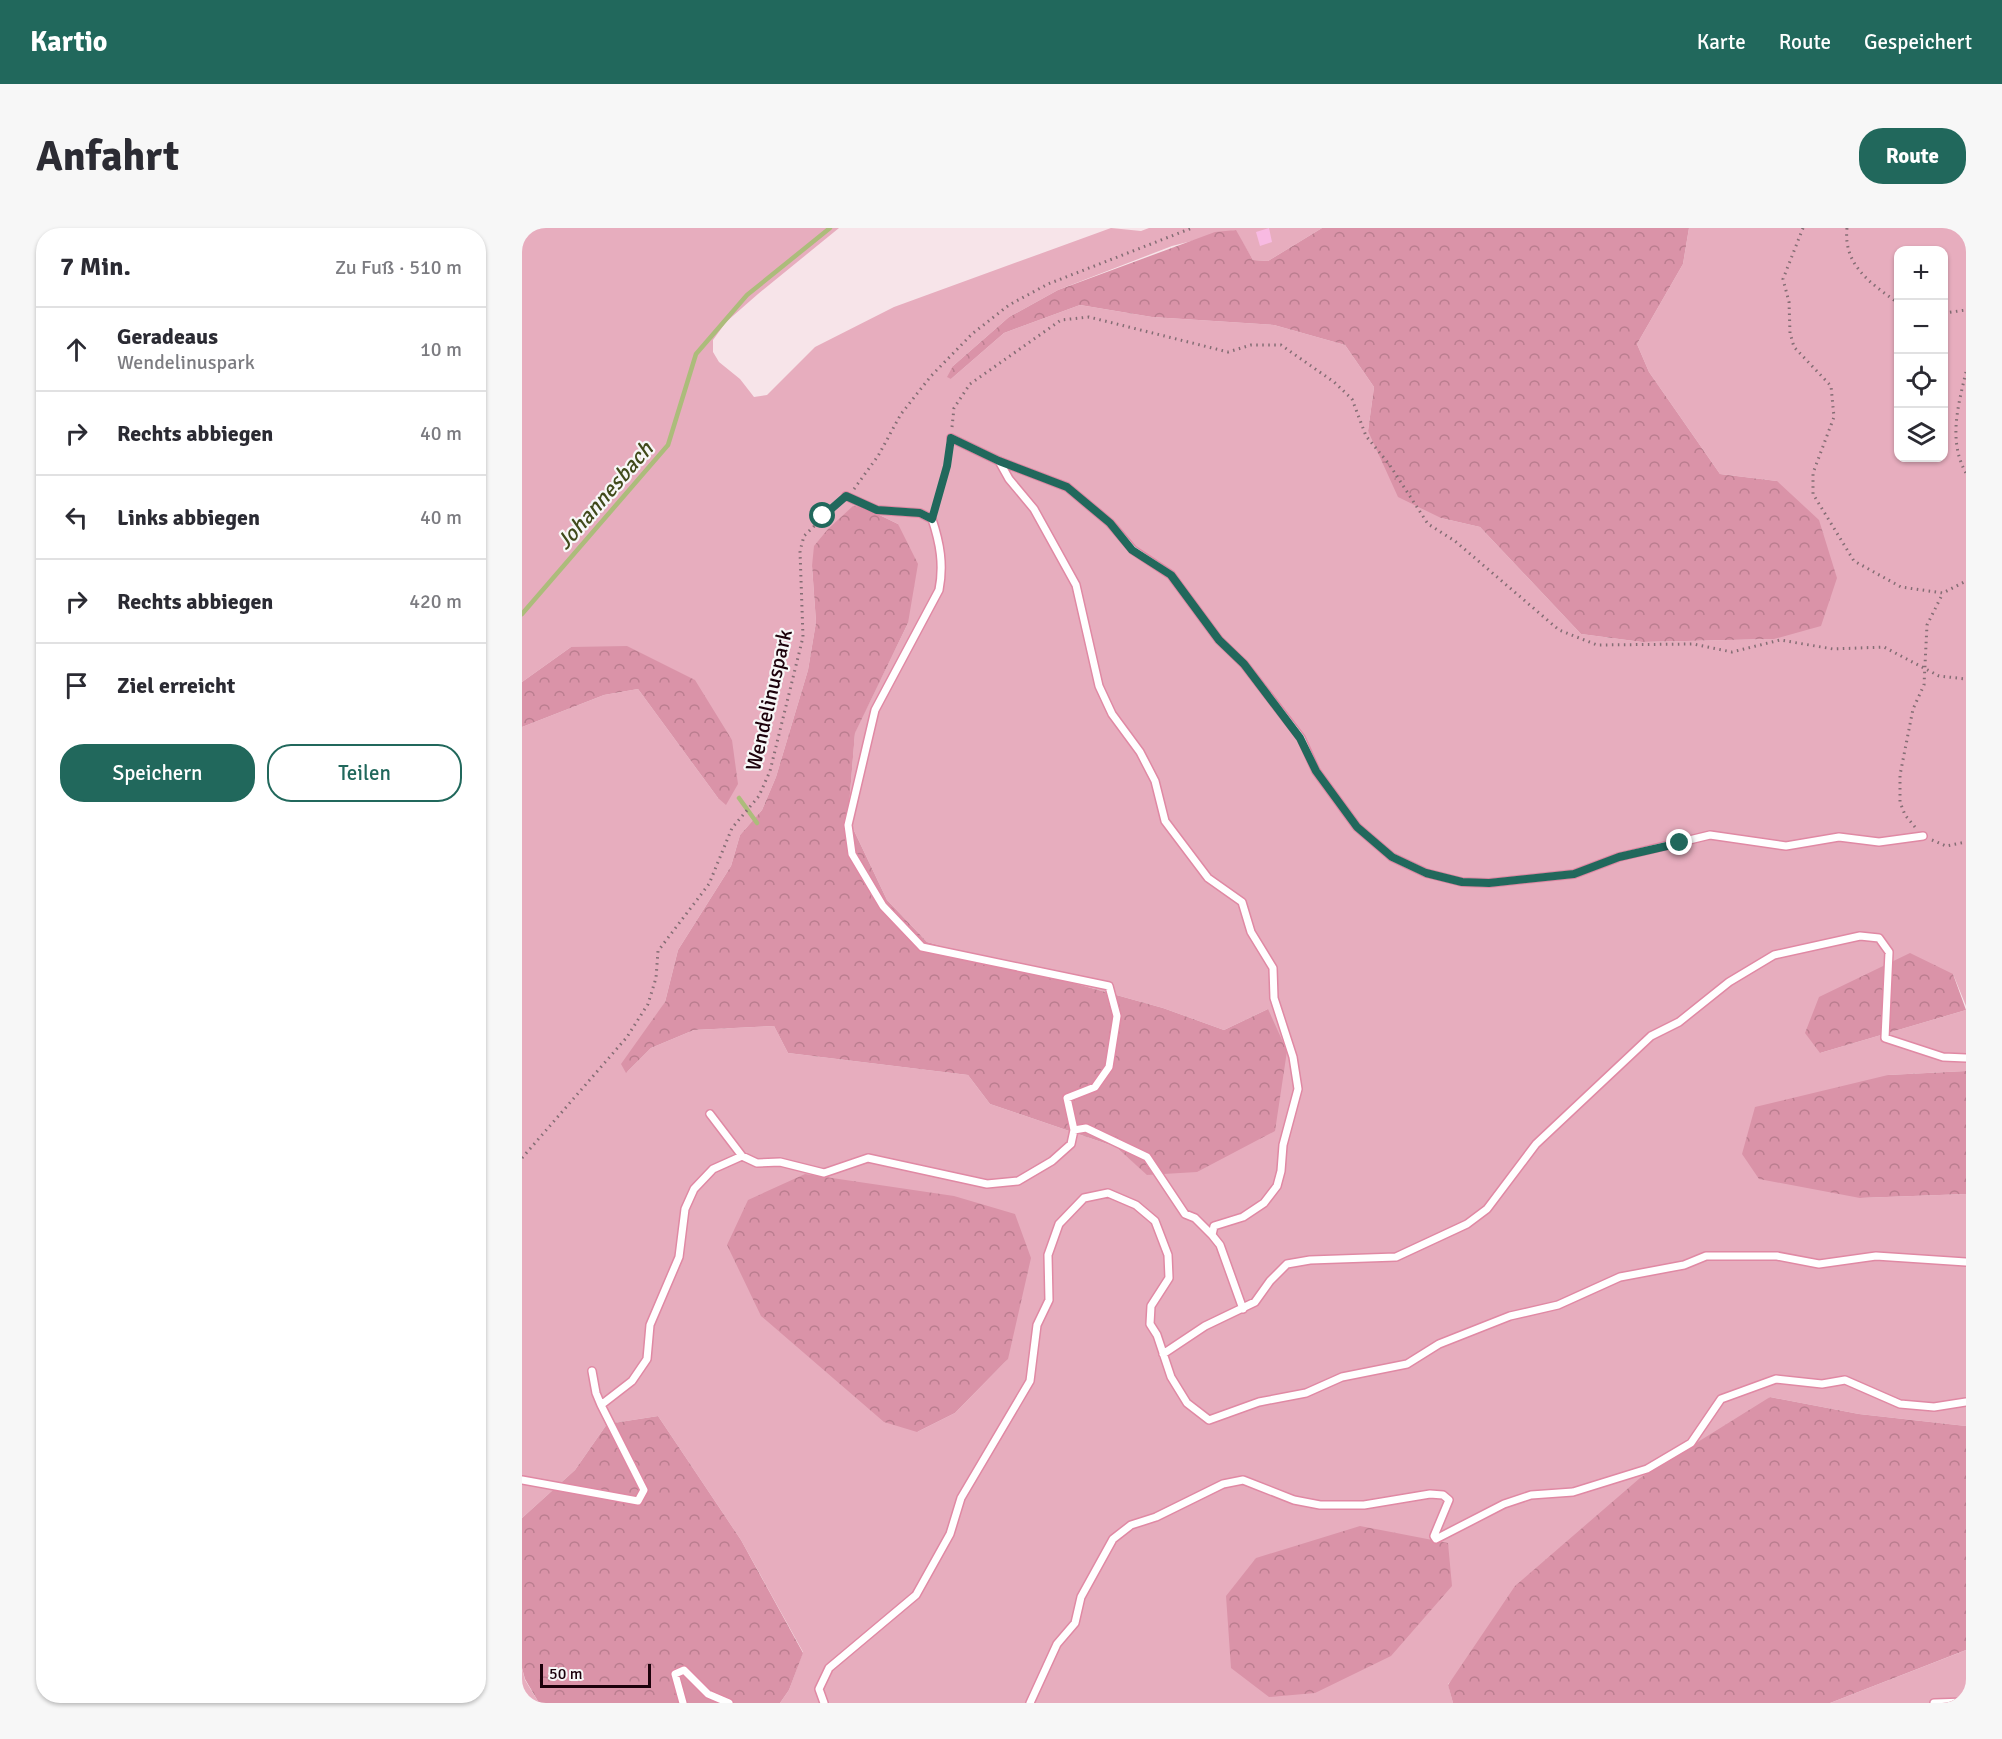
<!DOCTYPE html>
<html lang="de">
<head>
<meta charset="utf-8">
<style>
  body { margin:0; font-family:Signika,sans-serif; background:#f7f7f7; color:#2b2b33 }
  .controls { position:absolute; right:18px; top:18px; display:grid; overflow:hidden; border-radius:12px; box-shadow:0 2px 4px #0004 }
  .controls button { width:54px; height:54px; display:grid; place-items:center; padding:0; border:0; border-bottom:2px solid #e1e1e2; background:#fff; color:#2b2b33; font:30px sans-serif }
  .scale { position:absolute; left:18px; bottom:15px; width:111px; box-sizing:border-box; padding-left:6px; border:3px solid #1c010b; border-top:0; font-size:16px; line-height:21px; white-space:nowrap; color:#1c010b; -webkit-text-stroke:4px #f7f7f7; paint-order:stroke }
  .stop { position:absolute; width:18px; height:18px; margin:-14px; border:4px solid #21685c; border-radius:50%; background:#fff }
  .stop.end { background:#21685c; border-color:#fff; box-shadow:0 2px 6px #0008 }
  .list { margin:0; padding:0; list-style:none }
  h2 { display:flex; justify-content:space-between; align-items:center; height:78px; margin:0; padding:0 24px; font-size:26px }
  h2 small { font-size:20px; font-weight:400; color:#7c7c81 }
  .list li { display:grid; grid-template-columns:39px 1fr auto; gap:18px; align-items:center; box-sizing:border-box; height:84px; padding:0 24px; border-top:2px solid #e1e1e2 }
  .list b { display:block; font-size:22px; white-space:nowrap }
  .list p { margin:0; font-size:20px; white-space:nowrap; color:#7c7c81 }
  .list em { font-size:20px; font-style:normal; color:#7c7c81 }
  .actions { display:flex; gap:12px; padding:18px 24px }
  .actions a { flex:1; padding:14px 0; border:2px solid #21685c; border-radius:24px; text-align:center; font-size:21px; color:#21685c }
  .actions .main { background:#21685c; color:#fff }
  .icon { flex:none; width:33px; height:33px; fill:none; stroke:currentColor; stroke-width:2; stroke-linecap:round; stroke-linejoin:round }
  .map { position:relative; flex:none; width:1444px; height:1475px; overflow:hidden; border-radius:24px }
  header { display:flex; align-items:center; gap:36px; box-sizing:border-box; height:84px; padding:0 30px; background:#21685c; color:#fff }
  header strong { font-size:28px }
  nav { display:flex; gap:33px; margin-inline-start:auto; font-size:21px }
  .intro { display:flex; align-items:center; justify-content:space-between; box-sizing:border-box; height:144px; padding:0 36px }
  h1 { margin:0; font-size:42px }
  .button { padding:15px 27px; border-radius:24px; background:#21685c; color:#fff; font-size:21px; font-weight:700 }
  main { display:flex; gap:36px; padding:0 36px }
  aside { flex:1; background:#fff; border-radius:24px; box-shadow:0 2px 4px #0004 }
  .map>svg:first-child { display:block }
  .green { fill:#e7adbe; fill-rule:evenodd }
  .forest { fill:url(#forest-crowns) }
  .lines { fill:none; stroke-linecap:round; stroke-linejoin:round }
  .stream { stroke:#acbc7b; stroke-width:4.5 }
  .building { fill:#f8bae2 }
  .service-casing { stroke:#e089a4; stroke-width:10 }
  .path { stroke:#846d74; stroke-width:3; stroke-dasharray:1.5 4.5; stroke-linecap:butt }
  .service { stroke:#fff; stroke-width:7 }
  .route { stroke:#21685c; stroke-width:8 }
  .labels { text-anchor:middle; stroke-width:4.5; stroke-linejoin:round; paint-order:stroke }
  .street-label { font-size:21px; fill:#1c010b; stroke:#f7f7f7 }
  .water-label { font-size:22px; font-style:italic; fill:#404a1a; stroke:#f7f7f7 }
</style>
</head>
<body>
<header>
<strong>Kartio</strong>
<nav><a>Karte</a><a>Route</a><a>Gespeichert</a></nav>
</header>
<div class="intro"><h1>Anfahrt</h1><a class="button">Route</a></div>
<main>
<aside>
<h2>7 Min.<small>Zu Fuß · 510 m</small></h2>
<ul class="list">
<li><svg class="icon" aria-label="ahead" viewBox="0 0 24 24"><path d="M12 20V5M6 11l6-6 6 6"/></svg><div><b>Geradeaus</b><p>Wendelinuspark</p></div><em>10 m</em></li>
<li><svg class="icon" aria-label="right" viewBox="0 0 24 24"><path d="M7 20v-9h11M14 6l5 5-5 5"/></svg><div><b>Rechts abbiegen</b></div><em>40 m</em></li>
<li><svg class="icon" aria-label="left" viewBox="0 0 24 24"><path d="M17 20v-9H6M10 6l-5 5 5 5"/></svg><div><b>Links abbiegen</b></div><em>40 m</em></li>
<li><svg class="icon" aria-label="right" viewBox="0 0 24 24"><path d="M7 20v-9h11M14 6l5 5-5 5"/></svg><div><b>Rechts abbiegen</b></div><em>420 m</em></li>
<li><svg class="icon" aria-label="arrive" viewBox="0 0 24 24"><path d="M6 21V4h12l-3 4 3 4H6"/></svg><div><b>Ziel erreicht</b></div></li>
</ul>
<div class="actions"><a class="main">Speichern</a><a>Teilen</a></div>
</aside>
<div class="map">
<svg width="1444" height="1475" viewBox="0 0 1444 1475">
  <defs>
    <pattern id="forest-crowns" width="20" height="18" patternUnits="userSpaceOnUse" patternTransform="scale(1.5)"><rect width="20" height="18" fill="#da93a8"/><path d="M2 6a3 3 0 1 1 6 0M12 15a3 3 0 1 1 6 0" fill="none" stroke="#ba7d8f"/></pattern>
  </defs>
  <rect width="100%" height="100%" fill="#f7e4e9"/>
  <path class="green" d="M0 0H317L236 66 204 94 191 112V124L197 134 218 151 232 169 245 167 293 119 372 79 589 0 619 3 627 0H800L746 33 731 32 713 2 650 18 536 62 487 89 431 138 429 151 482 105 558 77 630 89 752 97 823 117 852 159 846 203 919 290 958 299 1059 406 1120 414 1252 411 1255 253 1198 246 1127 144 1115 116 1161 36 1167 0H1444V778L1431 746 1298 825 1444 782V843L1366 847 1338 970 1444 966V1198L1337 1186 1248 1169 926 1456 931 1475H258L267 1462 281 1424 219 1312 136 1188 85 1196 53 1242 0 1290V499L82 467 116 461 196 570 210 512 49 419 0 454ZM1376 22H1422V230H1376ZM343 280 376 296 386 395 333 504 326 590 365 672 405 714 641 780 702 802 746 781 626 947 594 919 468 876 446 847 266 825 252 798 172 802 129 820 105 844 143 774 156 722 209 638 218 607 240 582 254 549 286 442 294 394 290 338ZM486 1131 433 1185 395 1204Z
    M1444 1422V1475H1308L1434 1426Z
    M0 1440 3 1452 17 1475H0Z"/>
  <path class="forest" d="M800 0H1167L1161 36 1115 116 1127 144 1198 246 1255 253 1297 292 1315 350 1299 398 1252 411 1120 414 1059 406 958 299 919 290 876 269 846 203 852 159 823 117 752 97 630 89 558 77 482 105 429 151 425 149 431 138 487 89 536 62 693 4 714 2 731 32 746 33Z
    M331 278 343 280 376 296 396 336 386 395 333 505 326 590 365 672 405 714 641 780 702 802 746 781 765 823 753 903 675 944 625 947 594 919 468 876 446 847 266 825 252 798 172 802 129 820 104 845 99 836 143 774 156 722 209 638 218 607 240 582 254 549 286 442 294 394 290 338 292 318 306 301Z
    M105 418 173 452 210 512 216 556 204 577 196 570 116 461 82 467 0 499V454L49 419Z
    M1388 725 1431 746 1444 782 1298 825 1283 805 1297 769Z
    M1444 843V966L1338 970 1237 951 1220 926 1233 879 1366 847Z
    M283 946 432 968 493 986 509 1030 486 1131 433 1185 395 1204 362 1194 239 1088 205 1017 226 972Z
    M1248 1169 1337 1186 1444 1198V1422L1308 1475H931L926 1457 993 1358 1118 1250Z
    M136 1188 219 1312 281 1425 267 1462 258 1475H17L3 1451 0 1440V1290L53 1242 85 1196Z
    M838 1298 926 1315 930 1358 869 1428 793 1465 747 1469 709 1440 704 1368 734 1330Z"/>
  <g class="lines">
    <path class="stream" d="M0 386 146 217 174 126 225 67 308 0
      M217 570 235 595"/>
  </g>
  <path class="building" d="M747 0 750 14 738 18 734 4Z"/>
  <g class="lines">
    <defs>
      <path id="service" d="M429 210 477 233 487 251 512 281 554 357 577 458 590 486 618 524 633 553 643 593 686 650 720 674 729 704 751 740 752 770 771 829 776 861 761 917 759 943 755 958 742 975 721 989 692 998 690 1007 698 1017 721 1081
        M477 233 545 259 588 295 611 322 649 347 697 412 722 436 779 510 794 543 835 599 870 629 904 645 940 654 967 655 1052 646 1097 629 1188 607 1264 618 1317 609 1357 614 1401 608
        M324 268 355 282 398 285 410 291C418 315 422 337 417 362L353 482 326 597 330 626 361 678 400 719 587 758 595 788 587 839 573 859 545 870 552 902
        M188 886 220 928
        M641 1126 683 1098 733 1074 748 1053 765 1036 788 1032 874 1029 945 996 965 981 1014 916 1129 808 1157 794 1207 754 1252 727 1338 708 1357 710 1367 724 1363 810 1421 829 1444 830
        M70 1143 74 1165 79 1177
        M0 1252 116 1273 122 1262 79 1177 110 1153 125 1131 128 1097 157 1029 163 981 172 961 191 941 220 928 235 935 258 934 302 945 346 930 465 956 496 953 530 933 549 916 552 902 564 900 625 929 663 986 673 990 690 1007
        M161 1475 153 1446 162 1442 186 1466 207 1475
        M302 1475 297 1461 307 1440 394 1367 428 1306 439 1270 508 1153 515 1097 527 1072 526 1027 537 996 562 970 586 965 614 977 633 993 646 1027 647 1050 629 1078 628 1096 635 1107 649 1149 665 1175 687 1192 737 1174 784 1165 820 1149 885 1136 917 1116 988 1088 1036 1077 1098 1049 1162 1037 1184 1028H1255L1297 1036 1354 1028 1444 1034
        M508 1475 535 1416 553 1395 559 1369 591 1311 609 1297 634 1289 701 1256 721 1252 772 1272 798 1277H842L908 1266 921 1267 927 1272 912 1308 914 1311 982 1276 1009 1267 1051 1264 1125 1241 1169 1215 1199 1171 1254 1151 1300 1156 1323 1152 1378 1176 1412 1179 1444 1174
        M1412 1475 1444 1474"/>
    </defs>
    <use href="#service" class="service-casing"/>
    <path class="path" d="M1281 0 1261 51 1267 74 1268 105 1272 119 1309 158 1312 189 1291 245V266L1332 333 1379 359 1421 365 1444 353
      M1325 0C1321 38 1350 56 1376 75
      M1422 85 1444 82
      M1444 144C1436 178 1426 213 1444 245
      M430 199 432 180 448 156 539 92 567 89 706 124 729 117H759L812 154 830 171 844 208 867 236 906 296 933 313 1037 402 1075 417 1171 416 1210 424 1258 412 1311 421 1362 419 1417 448 1444 451
      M332 261 356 228 379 186 409 148 450 106 487 77 526 56 670 0
      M413 281 427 221
      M1393 599 1383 587 1378 574V547L1391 481 1402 457 1405 397 1421 365
      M1410 612 1424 618 1444 614
      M0 930 105 809 126 776 134 750 136 723 187 656 210 600 237 568 248 543 281 409 278 323 282 308 318 273"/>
    <use href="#service" class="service"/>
  </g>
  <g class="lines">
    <path class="route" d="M301 288 324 268 355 282 398 285 410 291 425 238 429 210 477 233 545 259 588 295 610 322 649 347 697 412 722 436 778 510 794 543 835 599 870 629 904 645 940 654 967 655 1052 646 1097 629 1158 615"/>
  </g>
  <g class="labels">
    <g class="street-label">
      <text transform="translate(247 472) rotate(-77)" y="7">Wendelinuspark</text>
    </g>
    <g class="water-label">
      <text transform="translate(82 267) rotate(-49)" y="8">Johannesbach</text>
    </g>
  </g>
</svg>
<div class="controls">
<button>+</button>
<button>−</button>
<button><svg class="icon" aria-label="locate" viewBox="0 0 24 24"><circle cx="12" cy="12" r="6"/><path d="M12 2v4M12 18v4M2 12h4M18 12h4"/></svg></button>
<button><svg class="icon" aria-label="layers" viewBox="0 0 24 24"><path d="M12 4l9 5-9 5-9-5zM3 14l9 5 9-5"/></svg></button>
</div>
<div class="scale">50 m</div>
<div class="stop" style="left:301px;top:288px"></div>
<div class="stop end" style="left:1158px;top:615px"></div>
</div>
</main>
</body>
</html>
